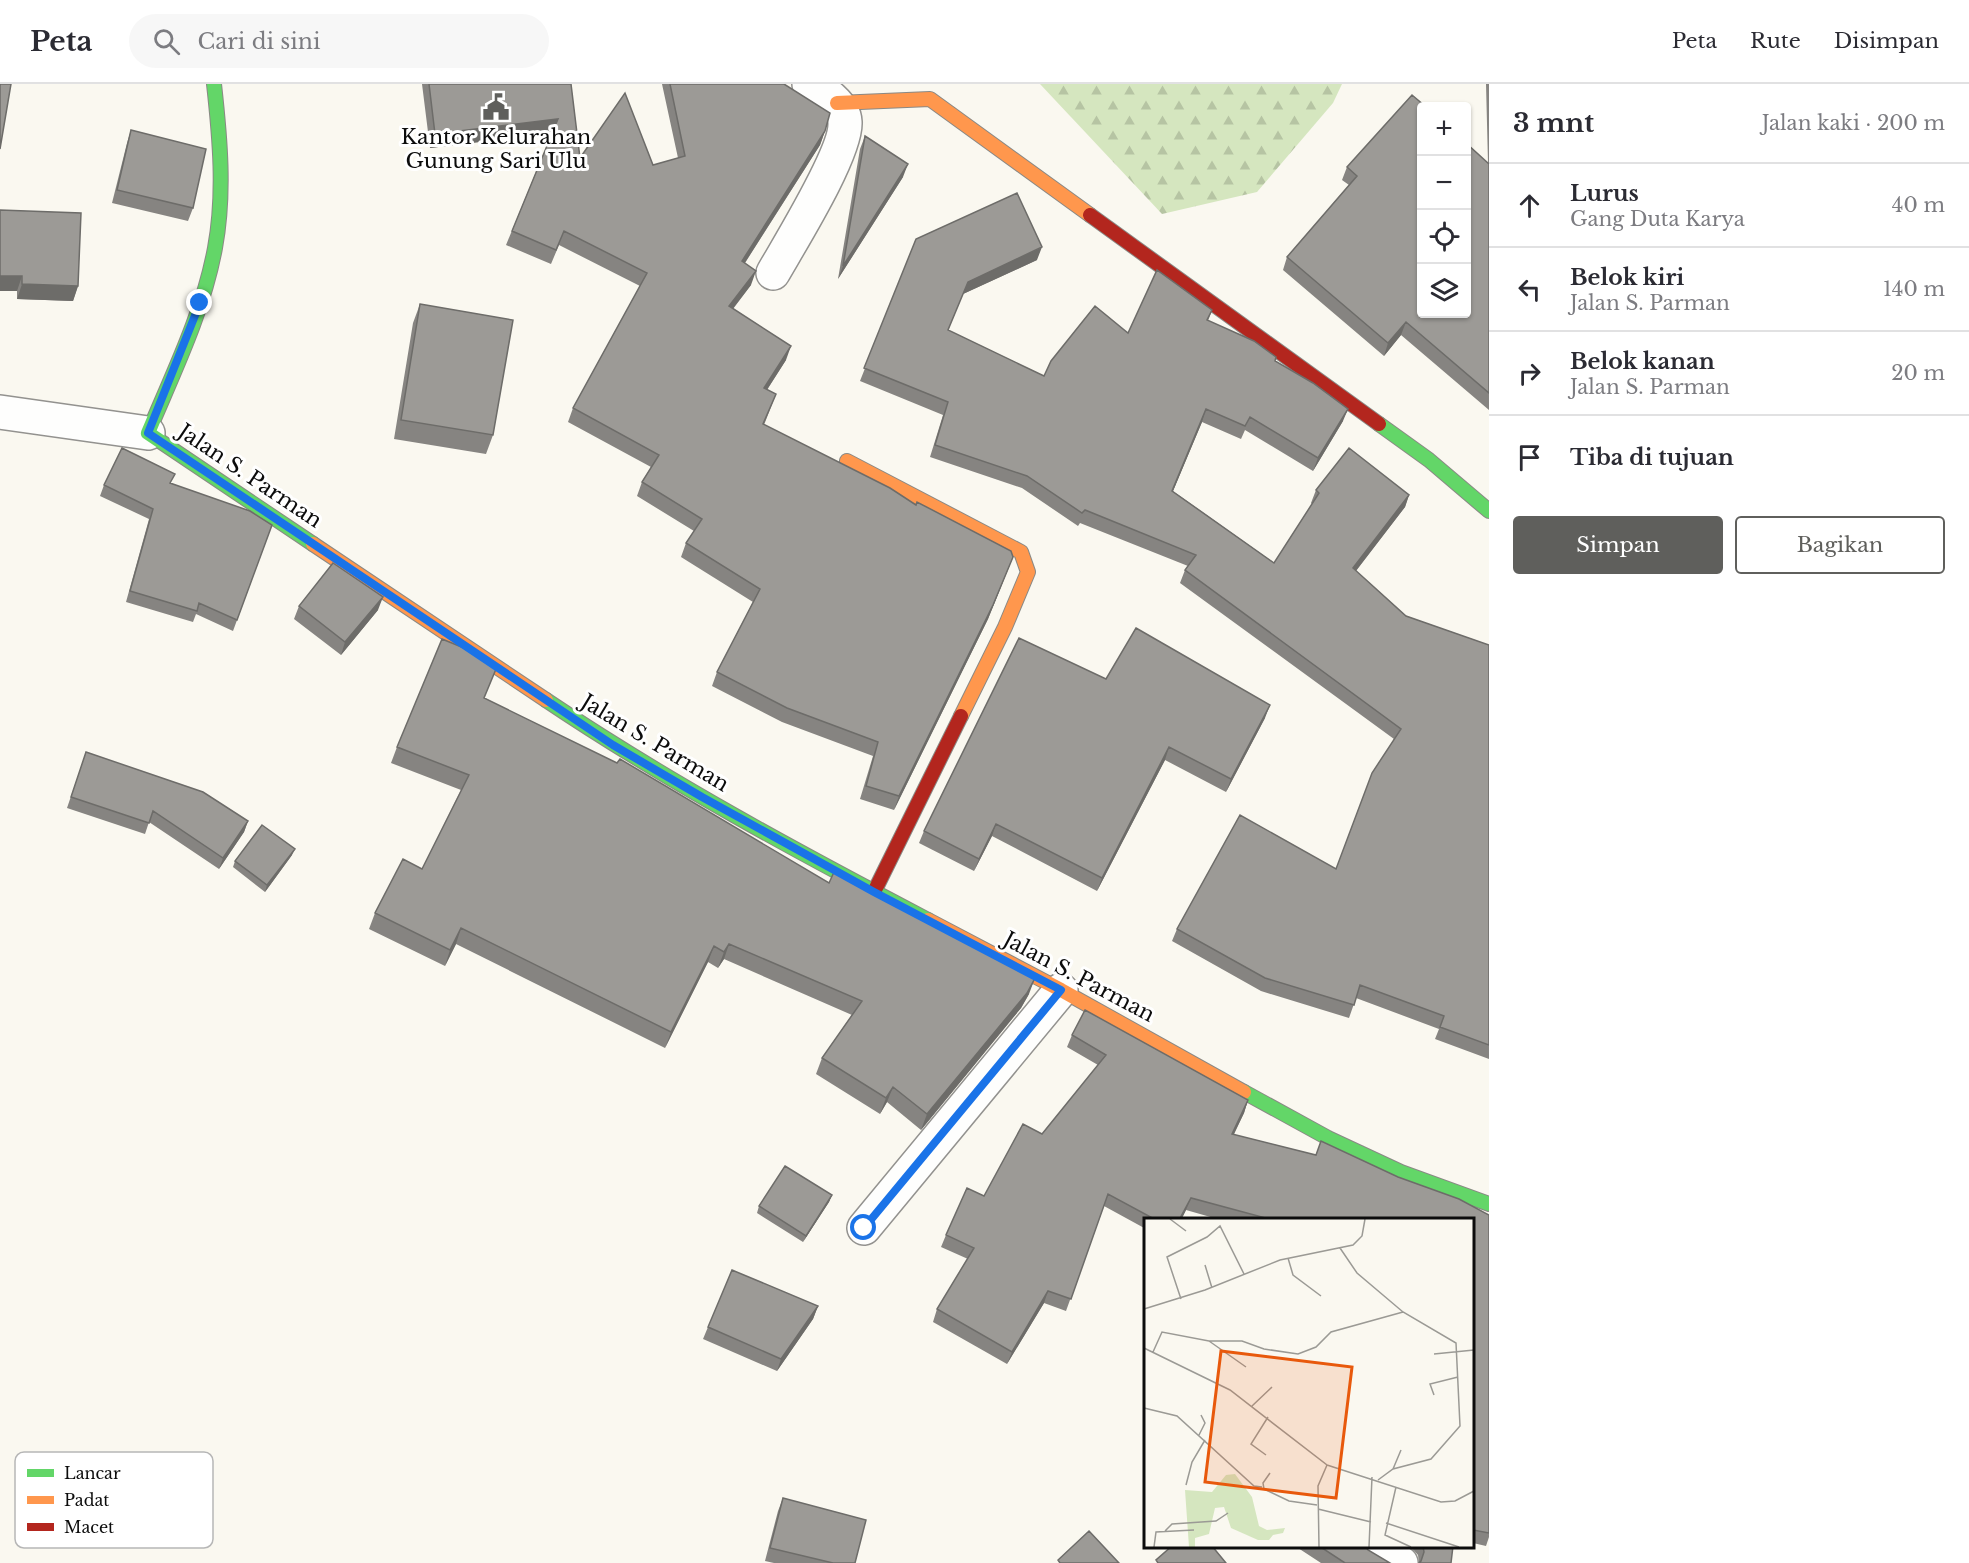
<!DOCTYPE html>
<html lang="id">
<head>
<meta charset="utf-8">
<style>
  body { margin:0; font-family:"Libre Baskerville",serif; background:#f7f7f7; color:#2b2b33 }
  .controls { position:absolute; right:18px; top:18px; display:grid; overflow:hidden; border-radius:6px; box-shadow:0 2px 4px #0004 }
  .controls button { width:54px; height:54px; display:grid; place-items:center; padding:0; border:0; border-bottom:2px solid #e1e1e2; background:#fff; color:#2b2b33; font:30px sans-serif }
  .stop { position:absolute; width:18px; height:18px; margin:-14px; border:4px solid #1a73e8; border-radius:50%; background:#fff }
  .stop.end { background:#1a73e8; border-color:#fff; box-shadow:0 2px 6px #0008 }
  .list { margin:0; padding:0; list-style:none }
  h2 { display:flex; justify-content:space-between; align-items:center; height:78px; margin:0; padding:0 24px; font-size:26px }
  h2 small { font-size:20px; font-weight:400; color:#7c7c81 }
  .list li { display:grid; grid-template-columns:39px 1fr auto; gap:18px; align-items:center; box-sizing:border-box; height:84px; padding:0 24px; border-top:2px solid #e1e1e2 }
  .list b { display:block; font-size:22px; white-space:nowrap }
  .list p { margin:0; font-size:20px; white-space:nowrap; color:#7c7c81 }
  .list em { font-size:20px; font-style:normal; color:#7c7c81 }
  .actions { display:flex; gap:12px; padding:18px 24px }
  .actions a { flex:1; padding:14px 0; border:2px solid #5f5f5c; border-radius:6px; text-align:center; font-size:21px; color:#5f5f5c }
  .actions .main { background:#5f5f5c; color:#fff }
  .icon { flex:none; width:33px; height:33px; fill:none; stroke:currentColor; stroke-width:2; stroke-linecap:round; stroke-linejoin:round }
  .map { position:relative; flex:none; width:1489px; height:1479px; overflow:hidden }
  header { display:flex; align-items:center; gap:36px; box-sizing:border-box; height:84px; padding:0 30px; background:#fff; border-bottom:2px solid #e1e1e2 }
  header strong { font-size:28px }
  nav { display:flex; gap:33px; margin-inline-start:auto; font-size:21px }
  .search { width:420px; height:54px; background:#f7f7f7; display:flex; align-items:center; gap:15px; box-sizing:border-box; padding:0 21px; border-radius:33px; color:#7c7c81; font-size:22px }
  main { display:flex }
  aside { flex:1; background:#fff }
  .map>svg:first-child { display:block }
  .forest { fill:url(#forest-firs) }
  .lines { fill:none; stroke-linecap:round; stroke-linejoin:round }
  .street-casing { stroke:#93928f; stroke-width:36 }
  .fast-casing { stroke:#8a8985; stroke-width:16 }
  .slow-casing { stroke:#8a8985; stroke-width:16 }
  .jam-casing { stroke:#8a8985; stroke-width:16 }
  .street { stroke:#fefefd; stroke-width:33 }
  .fast { stroke:#63d668; stroke-width:14 }
  .slow { stroke:#ff974d; stroke-width:14 }
  .jam { stroke:#b3261e; stroke-width:14 }
  .wall { fill:#868481 }
  .shaded-wall { fill:#6d6c69 }
  .building { fill:#9c9a96; stroke:#6d6c69; stroke-width:1.5 }
  .route { stroke:#1a73e8; stroke-width:8 }
  .labels { text-anchor:middle; stroke-width:6; stroke-linejoin:round; paint-order:stroke }
  .poi-label { font-size:21px; fill:#0c0c0c; stroke:#fff }
  .street-label { font-size:21px; fill:#0c0c0c; stroke:#fff }
  .inset-road { fill:none; stroke:#9b9a95; stroke-width:1.5 }
  .view { fill:#e8590c; fill-opacity:0.15; stroke:#e8590c; stroke-width:3 }
  .inset-edge { fill:none; stroke:#0c0c0c; stroke-width:3 }
  .key { fill:#fff; stroke:#b6b6b6; stroke-width:1.5 }
  .key-label { font-size:16px; fill:#0c0c0c }
</style>
</head>
<body>
<header>
<strong>Peta</strong>
<div class="search"><svg class="icon" aria-label="search" viewBox="0 0 24 24"><circle cx="10" cy="10" r="6"/><path d="M15 15l6 6"/></svg>Cari di sini</div>
<nav><a>Peta</a><a>Rute</a><a>Disimpan</a></nav>
</header>
<main>
<div class="map">
<svg width="1489" height="1479" viewBox="0 0 1489 1479">
  <defs>
    <pattern id="forest-firs" width="22" height="20" patternUnits="userSpaceOnUse" patternTransform="scale(1.5)"><rect width="22" height="20" fill="#d5e6bf"/><path d="M5 1l3.5 6h-7zM16 11l3.5 6h-7z" fill="#b6c4a3"/></pattern>
  </defs>
  <rect width="100%" height="100%" fill="#faf8f0"/>
  <path class="forest" d="M1040 0H1342L1333 19 1257 108 1162 130Z"/>
  <g class="lines">
    <defs>
      <path id="street" d="M773 189C790 159 847 68 845 38 844 20 824 7 809 0
        M0 328 148 349
        M864 1144 1061 906
        M1373 1462 1401 1479"/>
      <path id="fast" d="M214 0C220 54 225 110 215 164 203 229 173 289 148 349L313 460
        M1379 340 1429 376 1489 427
        M546 616C668 698 798 768 928 836
        M1244 1008 1328 1054 1401 1088 1489 1120"/>
      <path id="slow" d="M837 19 930 15 1090 131
        M847 377 1021 468 1028 488 1005 543 961 632
        M313 460 546 616
        M928 836 1061 906 1244 1008"/>
      <path id="jam" d="M1090 131 1379 340
        M874 808 961 632"/>
    </defs>
    <use href="#street" class="street-casing"/>
    <use href="#fast" class="fast-casing"/>
    <use href="#slow" class="slow-casing"/>
    <use href="#jam" class="jam-casing"/>
    <use href="#street" class="street"/>
    <use href="#fast" class="fast"/>
    <use href="#slow" class="slow"/>
    <use href="#jam" class="jam"/>
  </g>
  <path class="wall" d="M422 0H571L580 74 653 81 678 74 662 0H784L825 47 820 61 745 179 751 201 733 225 786 276 767 306 776 310 764 341 916 421 1013 473 988 535 894 726 860 715 873 672 782 638 712 602 717 588 753 518 681 473 686 459 694 447 637 412 642 398 651 383 568 338 573 324 640 202 559 161 551 180 506 161 552 49 430 64Z
    M1486 0H1489V326L1401 251 1384 272 1283 186 1287 173 1349 101 1342 96 1347 83 1488 79Z
    M131 46 193 124 188 137 112 119 127 59Z
    M865 52 903 93 838 195 860 65Z
    M0 126 78 202 73 217 17 215V207Z
    M916 155 1037 176 963 210 948 246 1044 292 1128 249 1212 226 1208 237 1275 277 1343 337 1313 387 1245 346 1241 355 1202 338 1173 407 1274 479 1312 420 1311 419 1316 406 1409 411 1405 423 1356 487 1406 532 1489 561V975L1435 955 1439 945 1356 914 1349 934 1261 907 1172 857 1177 845 1336 785 1394 655 1180 499 1185 486 1188 482 1080 439 1078 442 1022 404 930 373 943 331 860 297Z
    M420 220 493 351 486 370 394 355 413 239Z
    M171 399 272 441 233 547 196 530 193 538 126 518 149 435 100 412 104 401Z
    M299 522 378 526 341 571 294 535Z
    M1106 595 1265 634 1226 708 1165 676 1097 807 992 752 974 787 919 759 924 747Z
    M485 614 829 799 1029 910 1021 924 921 1046 887 1018 880 1030 816 990 822 974 852 931 724 875 718 884 708 878 665 964 456 860 445 882 369 845 375 829 422 785 461 706 391 679 397 663Z
    M86 668 248 737 244 748 219 785 149 738 145 750 67 724Z
    M292 771 265 808 233 783 235 777Z
    M1072 951 1248 1016 1244 1029 1233 1051 1398 1093 1489 1131V1453L1486 1462 1473 1459V1136H1221L1186 1126 1181 1136H1146V1145L1104 1122 1066 1227 1044 1219 1007 1280 933 1238 937 1225 968 1175 941 1163 946 1151 984 1112 1042 1050 1098 981 1067 963Z
    M832 1111 829 1118 803 1158 757 1129 759 1122Z
    M818 1222 813 1235 777 1287 703 1255 708 1243Z
    M783 1414 855 1479H774L765 1477 778 1427Z
    M1295 1462H1365L1368 1466 1390 1479H1321Z
    M1410 1462H1453L1419 1479 1418 1471Z"/>
  <path class="shaded-wall" d="M558 35 553 49 430 64 435 50Z
    M825 47 820 61 737 191 742 177Z
    M908 80 903 93 838 195 843 182Z
    M1042 163 1037 176 963 210 943 258 968 198Z
    M756 187 751 201 724 236 729 222Z
    M0 192H22L17 207H0Z
    M22 200 78 202 73 217 17 215Z
    M1406 238 1401 251 1384 272 1388 259Z
    M791 262 786 276 759 318 764 304Z
    M1206 325 1202 338 1168 419 1172 407Z
    M1348 325 1343 337 1313 387 1318 374Z
    M1409 411 1405 423 1348 497 1353 484Z
    M1013 473 988 535 894 726 899 712Z
    M383 513 378 526 341 571 345 558Z
    M1270 621 1265 634 1226 708 1231 695Z
    M1169 663 1165 676 1097 807 1102 794Z
    M248 737 244 748 219 785 223 774Z
    M996 740 992 752 974 787 979 775Z
    M295 765 292 771 265 808 267 801Z
    M461 844 456 860 445 882 450 866Z
    M729 860 724 875 718 884 724 868Z
    M714 862 708 878 665 964 671 948Z
    M1035 894 1029 910 1021 924 921 1046 927 1030Z
    M893 1003 887 1018 880 1030 886 1014Z
    M1248 1016 1244 1029 1228 1063 1232 1050Z
    M832 1111 829 1118 803 1158 806 1152Z
    M1191 1114 1186 1126 1181 1136H1179Z
    M1048 1207 1044 1219 1007 1280 1012 1268Z
    M818 1222 813 1235 777 1287 781 1275Z"/>
  <path class="building" d="M0 0H11L0 65Z
    M429 0H571L580 74 625 9 653 81 685 72 670 0H784L830 29 825 47 742 177 756 187 729 222 791 262 764 304 776 310 763 340 890 404 916 421 917 418 1011 467 1013 473 993 521 899 712 866 702 878 658 787 624 717 588 760 505 686 459 702 435 642 398 659 371 573 324 647 189 564 147 556 166 512 147 558 35 435 50Z
    M1412 11 1425 22H1422V230H1467V60L1489 80V309L1406 238 1388 259 1287 173 1357 92 1347 83Z
    M131 46 206 65 193 124 117 106Z
    M865 52 908 80 843 182Z
    M1017 109 1042 163 968 198 948 246 1044 292 1051 277 1095 222 1128 249 1157 186 1212 226 1207 236 1254 257 1276 273 1275 277 1313 299 1348 325 1318 374 1250 333 1245 342 1206 325 1172 407 1274 479 1319 409 1316 406 1349 364 1409 411 1353 484 1406 532 1489 561V961L1440 943 1444 932 1360 901 1354 921 1265 894 1177 845 1240 731 1336 785 1372 689 1401 645 1185 486 1196 471 1085 426 1082 429 1027 392 935 361 948 318 864 284 916 155Z
    M0 126 81 129 78 202 22 200V192H0Z
    M420 220 513 236 493 351 401 336Z
    M122 364 175 390 170 399 250 427 272 441 237 536 199 519 197 527 130 507 153 425 104 401Z
    M333 479 383 513 345 558 299 522Z
    M1136 544 1270 621 1231 695 1169 663 1102 794 996 740 979 775 924 747 1019 554 1106 595Z
    M442 555 464 564 496 585 484 614 617 679 620 675 829 799 834 788 1035 894 1027 909 927 1030 893 1003 886 1014 822 974 862 917 729 860 724 868 714 862 671 948 461 844 450 866 375 829 403 775 422 785 469 691 397 663Z
    M86 668 203 708 248 737 223 774 153 727 149 739 71 713Z
    M262 741 295 765 267 801 235 777Z
    M1085 926 1248 1016 1232 1050 1316 1071 1321 1057 1398 1093 1459 1115 1489 1131V1449L1473 1446V1136H1273L1191 1114 1179 1136H1156L1108 1110 1071 1215 1048 1207 1012 1268 937 1225 974 1164 946 1151 967 1104 984 1112 1023 1040 1042 1050 1106 971 1072 951Z
    M785 1082 832 1111 806 1152 759 1122Z
    M732 1186 818 1222 781 1275 708 1243Z
    M783 1414 866 1436 855 1479H833L770 1464Z
    M1089 1447 1119 1479H1060L1058 1476Z
    M1172 1462H1212L1226 1479H1158L1156 1476Z
    M1319 1462H1365L1368 1466 1390 1479H1345Z
    M1423 1462H1453L1451 1479H1419L1421 1477 1424 1468Z"/>
  <g class="lines">
    <path class="route" d="M200 219 148 349 613 661 702 713 874 808 1061 906 864 1144"/>
  </g>
  <defs>
    <symbol id="civic-bare" viewBox="-9 -9 18 18"><path d="M-.6-6.5H3V-4.5H.6V-3L4-1V1h2V6H-6V1h2V-1L-.6-3ZM-1.2 2.5V6h2.4V2.5Z" fill="#5f5f5c" stroke="#fff" stroke-width="2.5" paint-order="stroke"/></symbol>
  </defs>
  <g fill-rule="evenodd">
    <use href="#civic-bare" x="477" y="4" width="38" height="38"/>
  </g>
  <g class="labels">
    <g class="poi-label">
      <text x="496" y="60">Kantor Kelurahan<tspan x="496" dy="24">Gunung Sari Ulu</tspan></text>
    </g>
    <g class="street-label">
      <text transform="translate(250 392) rotate(34)" y="7">Jalan S. Parman</text>
      <text transform="translate(655 659) rotate(31)" y="7">Jalan S. Parman</text>
      <text transform="translate(1079 893) rotate(28)" y="7">Jalan S. Parman</text>
    </g>
  </g>
  <g transform="translate(1144 1134)">
    <rect width="330" height="330" fill="#faf8f0"/>
    <path d="M91 256 108 279 115 308 123 312 141 310 139 315 129 317 125 322H114L87 310 80 289 71 290 65 316 51 320V329H45L41 272 68 274 82 257Z" fill="#d5e6bf"/>
    <path class="inset-road" d="M26 1 42 13M196 30 213 55 259 94 312 125 316 208 287 241 249 251 234 262M144 40 149 57 177 78M61 47 68 70M37 81 23 39 63 19 76 8 100 56M0 91 61 72 136 42 209 27 218 18 221 1M65 123 102 149M0 130 86 172 183 247 174 268 175 329M9 134 18 114 65 123H98L120 131 154 136 172 129 187 114 259 94M290 136 330 132M290 177 286 166 314 159M108 188 128 169M0 190 33 198 110 268 118 269M55 217 61 205 57 197M122 237 107 226 124 199M183 247 297 284 311 283 330 273M249 251 257 232M126 255 119 265 120 271 145 283 173 287M42 267 48 244 61 222M252 269 241 317 267 329M174 291 227 304M242 305 315 329M21 313 28 306 72 303 84 295M10 329 12 314 50 312M225 329 228 259"/>
    <path class="view" d="M77 133 208 149 192 280 61 264Z"/>
    <rect width="330" height="330" class="inset-edge"/>
  </g>
  <rect x="15" y="1368" width="198" height="96" rx="9" class="key"/>
  <rect x="27" y="1385" width="27" height="8" fill="#63d668"/>
  <rect x="27" y="1412" width="27" height="8" fill="#ff974d"/>
  <rect x="27" y="1439" width="27" height="8" fill="#b3261e"/>
  <g class="key-label">
    <text x="64" y="1395">Lancar</text>
    <text x="64" y="1422">Padat</text>
    <text x="64" y="1449">Macet</text>
  </g>
</svg>
<div class="controls">
<button>+</button>
<button>−</button>
<button><svg class="icon" aria-label="locate" viewBox="0 0 24 24"><circle cx="12" cy="12" r="6"/><path d="M12 2v4M12 18v4M2 12h4M18 12h4"/></svg></button>
<button><svg class="icon" aria-label="layers" viewBox="0 0 24 24"><path d="M12 4l9 5-9 5-9-5zM3 14l9 5 9-5"/></svg></button>
</div>
<div class="stop" style="left:864px;top:1144px"></div>
<div class="stop end" style="left:200px;top:219px"></div>
</div>
<aside>
<h2>3 mnt<small>Jalan kaki · 200 m</small></h2>
<ul class="list">
<li><svg class="icon" aria-label="ahead" viewBox="0 0 24 24"><path d="M12 20V5M6 11l6-6 6 6"/></svg><div><b>Lurus</b><p>Gang Duta Karya</p></div><em>40 m</em></li>
<li><svg class="icon" aria-label="left" viewBox="0 0 24 24"><path d="M17 20v-9H6M10 6l-5 5 5 5"/></svg><div><b>Belok kiri</b><p>Jalan S. Parman</p></div><em>140 m</em></li>
<li><svg class="icon" aria-label="right" viewBox="0 0 24 24"><path d="M7 20v-9h11M14 6l5 5-5 5"/></svg><div><b>Belok kanan</b><p>Jalan S. Parman</p></div><em>20 m</em></li>
<li><svg class="icon" aria-label="arrive" viewBox="0 0 24 24"><path d="M6 21V4h12l-3 4 3 4H6"/></svg><div><b>Tiba di tujuan</b></div></li>
</ul>
<div class="actions"><a class="main">Simpan</a><a>Bagikan</a></div>
</aside>
</main>
</body>
</html>
